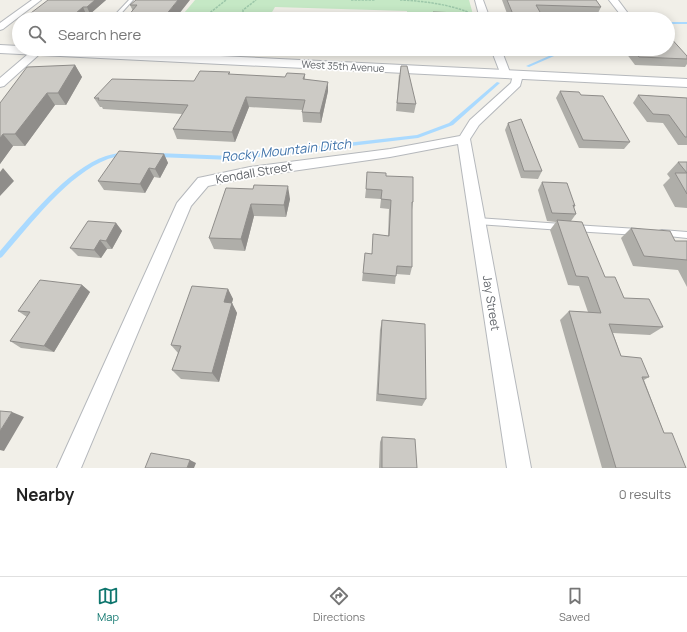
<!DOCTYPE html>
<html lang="en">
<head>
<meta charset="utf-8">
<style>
  body { margin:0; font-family:Manrope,sans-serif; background:#f2f2f2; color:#222 }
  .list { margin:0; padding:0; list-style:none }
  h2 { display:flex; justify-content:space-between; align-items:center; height:52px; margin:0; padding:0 16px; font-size:17px }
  h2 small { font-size:13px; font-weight:400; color:#767676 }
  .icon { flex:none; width:22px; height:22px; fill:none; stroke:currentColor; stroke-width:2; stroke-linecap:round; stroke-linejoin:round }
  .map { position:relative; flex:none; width:687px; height:468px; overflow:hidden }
  .search { position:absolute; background:#fff; box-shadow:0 2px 10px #0003; left:12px; right:12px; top:12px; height:44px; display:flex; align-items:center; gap:10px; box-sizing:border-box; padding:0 14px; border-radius:22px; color:#767676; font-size:15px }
  .sheet { height:108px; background:#fff }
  nav { display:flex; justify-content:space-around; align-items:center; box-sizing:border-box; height:56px; border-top:1px solid #e0e0e0; background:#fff; font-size:11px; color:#767676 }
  nav a { display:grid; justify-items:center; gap:2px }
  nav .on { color:#0f766e }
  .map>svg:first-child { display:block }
  .green { fill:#c5e8c5 }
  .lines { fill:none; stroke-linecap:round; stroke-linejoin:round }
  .stream { fill:#aadaff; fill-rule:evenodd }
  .service-casing { stroke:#b5b8bc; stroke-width:2 }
  .minor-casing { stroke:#b5b8bc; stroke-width:2 }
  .tertiary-casing { stroke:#b5b8bc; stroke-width:2 }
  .path { stroke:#9cc7a9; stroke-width:1.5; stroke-dasharray:2.5 1; stroke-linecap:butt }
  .service { fill:#fff; fill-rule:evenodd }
  .minor { fill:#fff; fill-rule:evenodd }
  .tertiary { fill:#fff; fill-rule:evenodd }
  .wall { fill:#afaea9 }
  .shaded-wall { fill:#8f8d8a }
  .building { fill:#cccac5; stroke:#8f8d8a }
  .labels { text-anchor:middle; stroke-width:3.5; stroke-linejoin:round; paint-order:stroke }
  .far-street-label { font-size:10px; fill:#5f6368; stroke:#fff }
  .street-label { font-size:12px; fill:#5f6368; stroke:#fff }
  .water-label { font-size:13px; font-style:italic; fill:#4174aa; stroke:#fff }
</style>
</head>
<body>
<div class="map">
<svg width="687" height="468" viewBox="0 0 687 468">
  <rect width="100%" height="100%" fill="#f1efe8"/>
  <path class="green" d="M195 0H469L474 18 407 16V11L275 7 268 19H179Z
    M155 49H253L250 55 153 51Z"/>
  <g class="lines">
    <path class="stream" d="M668 22H687V24H668Z
      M565 49H570L529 67 526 66Z
      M497 82 500 83 453 125 418 138 232 160 157 157 154 155 157 153 232 156 417 135 449 123Z
      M124 152 126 153V155C120 157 113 157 108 159 68 174 30 225 2 257L0 258V251C27 220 67 169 106 156 112 154 118 153 124 152Z"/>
    <defs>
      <path id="service" d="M129 0H133L116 19H111Z
        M477 218 562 224 565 225 566 227 565 229 562 230 477 224 473 221Z
        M574 225 638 229 641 230 642 232 641 234 638 235 574 231 571 230 570 228 571 226Z
        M662 230 687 232V238L659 235 658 233 659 231Z"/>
      <path id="minor" d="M32 0H41L3 29 0 30V23Z
        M475 0H483L490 19H480Z
        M609 0H618L627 12 626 14H620Z
        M34 49H42L43 51 4 86 0 87V78Z
        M491 49H501L511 75 510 77 506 78 501 75Z
        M518 72 523 75 520 86 479 125 470 139 531 468H507L458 144 390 157 250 177 208 186 191 206 81 468H57L177 203 198 178 203 177 250 167 390 149 460 136 470 120 511 83 513 75Z"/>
      <path id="tertiary" d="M0 45 19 46V49H77L687 79V87L0 53Z"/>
    </defs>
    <use href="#service" class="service-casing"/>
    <use href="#minor" class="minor-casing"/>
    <use href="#tertiary" class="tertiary-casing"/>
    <path class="path" d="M351 0H375
      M400 0C423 1 447 4 468 12
      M208 13 217 19
      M202 19 226 0
      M243 19V10L256 0"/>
    <use href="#service" class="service"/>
    <use href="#minor" class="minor"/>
    <use href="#tertiary" class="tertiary"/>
  </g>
  <path class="wall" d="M48 0H106L90 14H86Z
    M136 0 175 19H129L128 16 133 11 130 5Z
    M502 0H596L601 7 597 15 541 13 544 19H509Z
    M433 12 461 19H432Z
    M424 49H452L451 52 424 51Z
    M623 49H668L687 56V64L685 67 635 65Z
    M75 65 82 77 66 105H55L25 146H13L0 164V103Z
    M230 72V75L285 77 305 74V79L328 91 321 123 303 122 302 112 303 110 249 107 235 142 177 139 173 129 182 114 103 109 102 107H100L94 98 194 81Z
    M399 74 416 104 414 113 396 111Z
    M560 91 581 95 630 142 624 149 579 148 556 98Z
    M638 95 687 98V145H678L663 123 647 122 633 103Z
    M508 123 542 171 538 179 521 178 505 130Z
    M164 154 168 163 160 178 154 177 145 193 104 190 98 181Z
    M678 162H687V208L675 207 663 185 670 178 667 174Z
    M386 176 413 202 412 210V267L410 275 396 274 395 284 362 281 365 253 371 254 388 236 389 209 380 208 381 199 365 198 366 189Z
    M542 182 575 206 574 208 576 214 571 221 605 277 624 298 663 327 650 335 613 333 621 356 649 377 644 380 664 433 686 468H602L560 320 569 311 588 312 579 286 568 285 550 230 556 222 547 221 538 190Z
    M253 189 290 199 286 217 254 216 245 251 214 249 209 238Z
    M116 223 122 231 112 249H107L101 258 78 256 70 248Z
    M631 228 675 241H687V287L678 270 633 266 621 238Z
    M82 285 90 292 54 352 21 348 10 341 27 317 18 311Z
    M228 289 233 299 232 303 237 313 219 382 181 379 172 370 178 353 171 345Z
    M382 320 426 399 422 406 376 401 380 330Z
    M382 437 417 468H379L380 442Z"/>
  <path class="shaded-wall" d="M95 0H106L90 14 87 7Z
    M178 0H190L175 19H166L165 16Z
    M83 7 86 14 81 19H69Z
    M75 65 82 77 66 105 58 93Z
    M328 82V91L321 123 320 113Z
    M47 93 55 105 25 146 15 134Z
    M246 97 249 107 235 142 232 132Z
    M3 134 13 146 0 164V138Z
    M164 154 168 163 160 178 155 169Z
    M3 168 14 181 0 196V172Z
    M149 168 154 177 145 193 140 184Z
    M288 186 290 199 286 217 284 205Z
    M251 204 254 216 245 251 241 239Z
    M116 223 122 231 112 249 106 241Z
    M100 240 107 249 101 258 94 250Z
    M82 285 90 292 54 352 44 346Z
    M228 289 233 299 229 312 224 302Z
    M232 303 237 313 219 382 212 373Z
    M12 412 24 417 4 451 0 450V431Z
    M190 460 196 463 194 468H187Z"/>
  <path class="building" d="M48 0H95L87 7H83L69 19H23Z
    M136 0H178L165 16H128L137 5H130Z
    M507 0H596L601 7 536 5 544 19H515Z
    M433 12 460 13 461 19H434Z
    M668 35 687 56V59L639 57 633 49H668Z
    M75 65 58 93H47L15 134H3L0 138V103L27 67Z
    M401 66H407L416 104 397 103Z
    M200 71 230 72 228 74 285 77 287 73 305 74 303 79 328 82 320 113 302 112 305 100 246 97 232 132 173 129 188 105 98 100 99 98H94L112 79 194 81Z
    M560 91 579 92 581 95 603 96 630 142 583 140Z
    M638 95 687 98V137H685L669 115 653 114Z
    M521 119 542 171H524L508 123Z
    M119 151 164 154 155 169 149 168 140 184 98 181Z
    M678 162H687V173Z
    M367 172 386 173V176L413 177V202H412V267L397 266 396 276 363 273 365 253 372 254 373 234 389 236 391 200 381 199 382 190 366 189Z
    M675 173H687V194Z
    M542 182 567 183 575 206 573 205 576 214 552 213Z
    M254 185 288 186 284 205 251 204 241 239 209 238 226 188 253 189Z
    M557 220 582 222 605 277H615L624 298 649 299 663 327 609 324 621 356 641 358 649 377H642L664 433H672L686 468H616L569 311 601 313 588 277 576 276Z
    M88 221 116 223 106 241 100 240 94 250 70 248Z
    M631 228 670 231 675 241H687V260L644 256Z
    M40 280 82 285 44 346 10 341 30 312 18 311Z
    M192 286 228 289 224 302 232 303 212 373 172 370 181 346 171 345Z
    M382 320 425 324 426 399 378 394Z
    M0 411 12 412 0 431Z
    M382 437 415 439 417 468H382Z
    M151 453 190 460 187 468H145Z"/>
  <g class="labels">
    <g class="far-street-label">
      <text transform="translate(343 66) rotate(3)" y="4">West 35th Avenue</text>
    </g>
    <g class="street-label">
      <text transform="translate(254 173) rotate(-10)" y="4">Kendall Street</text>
      <text transform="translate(491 303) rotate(81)" y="4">Jay Street</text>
    </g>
    <g class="water-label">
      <text transform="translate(286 150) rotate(-6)" y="5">Rocky Mountain Ditch</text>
    </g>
  </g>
</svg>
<div class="search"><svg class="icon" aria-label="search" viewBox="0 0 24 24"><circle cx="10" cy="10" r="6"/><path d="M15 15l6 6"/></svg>Search here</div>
</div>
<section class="sheet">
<h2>Nearby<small>0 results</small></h2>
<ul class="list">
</ul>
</section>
<nav>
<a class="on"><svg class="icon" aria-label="map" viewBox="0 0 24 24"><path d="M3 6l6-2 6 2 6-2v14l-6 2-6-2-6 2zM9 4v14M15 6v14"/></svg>Map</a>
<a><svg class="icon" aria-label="directions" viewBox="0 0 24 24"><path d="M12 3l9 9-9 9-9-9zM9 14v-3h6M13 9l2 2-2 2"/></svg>Directions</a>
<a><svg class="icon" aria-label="saved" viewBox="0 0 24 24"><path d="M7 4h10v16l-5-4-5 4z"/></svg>Saved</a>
</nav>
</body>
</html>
